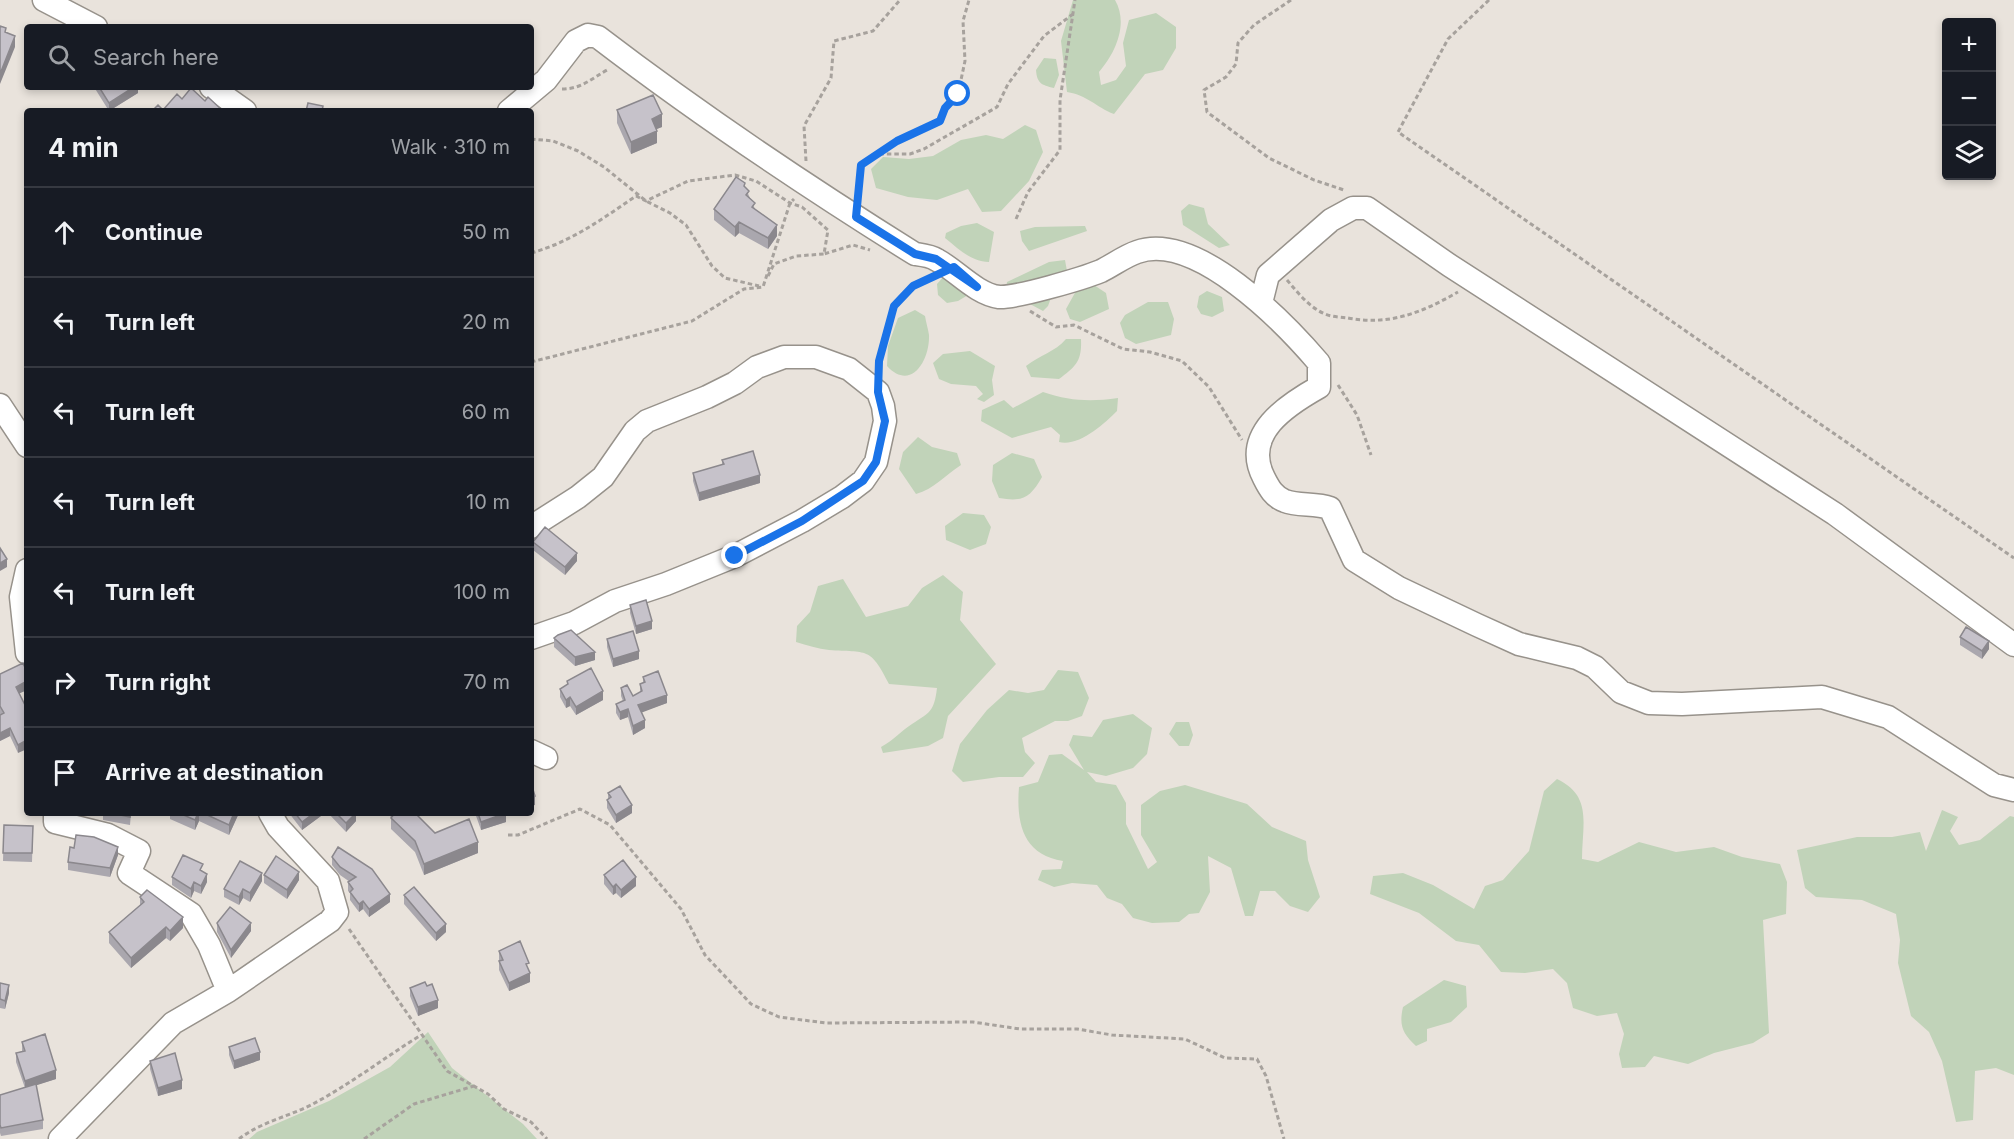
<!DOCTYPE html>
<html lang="en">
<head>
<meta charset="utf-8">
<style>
  body { margin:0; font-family:Inter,sans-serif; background:#242831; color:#f1f3f6 }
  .controls { position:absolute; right:18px; top:18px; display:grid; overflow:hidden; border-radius:6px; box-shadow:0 3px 9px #0003 }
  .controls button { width:54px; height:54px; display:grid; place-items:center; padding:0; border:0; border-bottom:2px solid #363941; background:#171b24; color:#f1f3f6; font:30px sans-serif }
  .stop { position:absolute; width:18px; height:18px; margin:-14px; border:4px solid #1a73e8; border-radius:50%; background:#fff }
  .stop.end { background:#1a73e8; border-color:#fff; box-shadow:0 2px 6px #0008 }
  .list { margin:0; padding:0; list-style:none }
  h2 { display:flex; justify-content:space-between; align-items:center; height:78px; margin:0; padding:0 24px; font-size:26px }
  h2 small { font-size:20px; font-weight:400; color:#9ea1a6 }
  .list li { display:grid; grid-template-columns:39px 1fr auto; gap:18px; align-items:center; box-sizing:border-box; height:90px; padding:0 24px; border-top:2px solid #363941 }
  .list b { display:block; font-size:22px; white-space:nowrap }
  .list em { font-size:20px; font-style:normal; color:#9ea1a6 }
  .icon { flex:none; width:33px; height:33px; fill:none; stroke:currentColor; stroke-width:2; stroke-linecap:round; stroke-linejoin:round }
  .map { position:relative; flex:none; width:2014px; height:1139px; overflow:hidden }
  .search { position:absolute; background:#171b24; box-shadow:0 3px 9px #0003; left:24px; top:24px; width:510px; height:66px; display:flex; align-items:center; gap:15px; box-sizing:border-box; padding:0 21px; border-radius:6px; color:#9ea1a6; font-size:22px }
  .panel { position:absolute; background:#171b24; box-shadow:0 3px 9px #0003; left:24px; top:108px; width:510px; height:708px; border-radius:6px }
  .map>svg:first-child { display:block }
  .green { fill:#c1d3b9 }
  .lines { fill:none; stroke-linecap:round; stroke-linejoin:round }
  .minor-casing { stroke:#97928b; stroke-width:25 }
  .path { stroke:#a7a29d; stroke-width:3; stroke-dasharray:4.5 3; stroke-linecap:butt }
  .minor { stroke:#fff; stroke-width:22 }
  .wall { fill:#aaa7ae }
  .shaded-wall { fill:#8b888d }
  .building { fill:#c6c2ca; stroke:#8b888d; stroke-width:1.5 }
  .route { stroke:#1a73e8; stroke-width:8 }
</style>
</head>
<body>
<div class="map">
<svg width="2014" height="1139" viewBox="0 0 2014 1139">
  <rect width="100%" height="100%" fill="#e9e3dc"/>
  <path class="green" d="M1073 0H1115C1129 24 1115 54 1099 72L1101 85 1116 80 1126 66 1123 43 1129 20 1156 13 1176 27V48L1163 70 1145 74 1114 114C1096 107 1087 95 1067 92L1061 41Z
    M1044 58 1056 59 1059 75 1054 88C1041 85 1037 83 1036 70Z
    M1025 125 1036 130 1043 152 1029 181 1001 211 982 212 968 189 937 200 908 197 876 188 871 169 883 157 909 159 933 156 961 140 986 135 1003 139Z
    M1189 204 1204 208 1208 224 1230 245 1219 248 1183 225 1181 211Z
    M977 223 994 232 989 262C970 261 960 250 945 238L946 233 961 226Z
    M1085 226 1087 231 1029 251 1022 241 1020 231 1035 227Z
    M1065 260 1070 288 1055 287 1048 306 1043 311 1006 291 1007 282 1049 262Z
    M945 275 968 295 958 301 947 303 938 295 937 284Z
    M1094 285 1106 293 1109 309 1080 322 1070 319 1066 309 1076 291Z
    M1207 291 1222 297 1224 311 1212 317 1201 314 1197 307 1199 296Z
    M1148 302H1168L1174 319 1171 335 1136 344 1125 338 1120 323 1125 315Z
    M915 310 925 316C926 322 928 329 929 335 930 360 911 392 887 366L888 346 898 318Z
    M1066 339H1081C1082 361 1076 366 1059 379L1031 377 1026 366C1040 355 1055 352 1066 339Z
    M970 351 995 366 992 380 994 395 984 402 977 399 983 394 976 386 951 384 939 379 933 363 943 354Z
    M1043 392C1070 401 1090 402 1118 398L1117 411C1104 424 1079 447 1059 442L1060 435 1051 427 1012 438 981 421 982 410 1004 400 1013 408Z
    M918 437 932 447 957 453 961 465C944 476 934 489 916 494L899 469 903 452Z
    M1012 453 1034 459 1042 477C1030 498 1023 502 999 498L992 481 993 465Z
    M963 513 984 515 991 527 986 544 970 550 946 540 945 526Z
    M943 575 963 592 960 620 996 664 948 716 943 738 928 746 883 753 881 747C894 740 901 731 912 724 930 712 934 712 937 688L889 684C870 646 867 653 829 650 818 649 807 645 796 642L797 626 810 612 818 586 843 579 866 617 908 606 922 588Z
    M1058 670 1078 672 1089 698 1082 716 1068 721H1055L1022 738 1025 752 1035 763 1023 777H999L963 782 952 771 960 744 987 710 1009 690 1028 693 1044 690Z
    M1133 714 1152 728 1147 754 1133 768 1106 776 1087 772 1096 782 1116 785 1126 803V824L1148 869 1157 862 1141 835V805L1160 791 1185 785 1247 804 1272 827 1306 841 1308 860 1320 897 1308 912 1290 906 1275 891H1260L1253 916H1245L1231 868 1208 856 1210 892 1199 913 1189 914 1179 922 1152 923 1133 918 1122 904 1107 898 1097 885 1072 883 1054 887 1038 880 1042 870 1061 869 1063 861C1023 855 1016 823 1019 787L1038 782 1049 755 1062 754 1084 770 1069 745 1073 735 1092 737 1103 720Z
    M1176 722H1189L1193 735 1189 746H1179L1169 734Z
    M1557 779C1593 796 1582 825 1582 859L1598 862 1639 842 1676 852 1714 847 1742 857 1780 864 1787 882 1786 914 1763 920 1769 1033 1753 1043 1714 1053 1688 1064 1654 1056 1645 1067 1622 1068 1619 1054 1624 1034 1617 1013 1597 1016 1573 1008 1567 983 1553 969 1525 973 1501 972 1479 945 1456 941 1419 913 1370 894 1373 876 1403 873 1433 885 1474 909 1485 886 1503 880 1529 851 1544 791Z
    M1942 810 1958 817 1950 831 1959 845 1980 840 2010 816 2014 817V1075L1996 1068 1975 1071 1973 1120 1956 1122 1942 1061 1929 1032 1911 1016 1898 963 1900 940 1896 914 1862 900 1816 897 1805 888 1797 850 1857 837H1892L1920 832 1926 851Z
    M1444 980 1466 986 1467 1007 1451 1022 1427 1029V1041L1416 1046C1402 1033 1399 1025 1403 1007Z
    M428 1032 452 1068 523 1124 537 1139H249L257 1132 329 1101 390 1067Z"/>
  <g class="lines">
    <defs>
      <path id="minor" d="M44 0 96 27
        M211 87 245 111
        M509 111 546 80 576 41 588 35 598 37C700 115 806 186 915 254 922 255 931 256 937 260 956 270 976 294 999 297 1017 298 1084 278 1101 271 1113 265 1125 256 1137 252 1196 231 1284 322 1319 363V387C1287 405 1241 434 1264 478 1269 488 1274 497 1285 501 1297 506 1316 503 1330 508L1354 560 1399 588 1477 625 1519 644 1577 658 1595 667 1621 692 1649 703 1682 704 1822 697 1888 717 1994 785 2014 790
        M1261 303 1268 275 1331 220 1353 208H1367L1449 265 1835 514 2014 645
        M0 405 27 446
        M531 527 578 497 603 477 635 431 647 421 707 397 735 383 757 367 784 357H816L849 369 878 392 883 406 885 421 876 462 863 481 842 497 802 521 735 556 666 584 615 601 574 623 531 638
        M27 570 21 597 27 653
        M531 751 546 758
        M55 813V822L108 835 139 851 129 873 191 914 209 945 228 991
        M60 1139 173 1023 228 991 330 921 337 912 328 881 278 827 270 813"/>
    </defs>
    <use href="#minor" class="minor-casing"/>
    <path class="path" d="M1291 0 1254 25 1238 43 1236 64 1226 77 1204 90 1207 112 1269 158 1314 180 1344 190
      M1489 0 1448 39 1398 132 2014 558
      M562 89C582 89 592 78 609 69
      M531 139 553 141 578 151 604 167 646 201 670 213 686 225 712 266 725 278 759 286
      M876 153 940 121 945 108 958 94 965 61 963 21 969 0
      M806 161 804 126 831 78 834 41 873 31 900 0
      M858 195 861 165 874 154H910L924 149 997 107 1008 84 1044 36 1073 14
      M1016 219 1028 192 1060 150V100L1075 0
      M531 253C571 242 602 219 636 196L646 201 688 181 735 175 756 181 790 203 802 207 828 230 824 254 853 245 870 250
      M768 276 774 264 796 256 824 254
      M1287 280C1298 293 1310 308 1325 314 1332 317 1341 317 1348 318 1390 326 1423 312 1458 292
      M1030 311 1056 327 1074 325 1123 349 1150 352 1182 361 1209 387 1242 440
      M531 362 692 321 744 289 763 287 790 203 794 199
      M879 369C881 330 893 298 928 278
      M1338 385 1357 415 1371 455
      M508 835H518L580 809 610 825 681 909 705 955 751 1004 779 1017 826 1023 973 1022 1020 1029H1077L1112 1035 1185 1039 1225 1058 1257 1059 1266 1076 1284 1139
      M349 929 447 1071 488 1094 504 1109 531 1122 547 1139
      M239 1139C261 1122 287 1117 311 1105 349 1085 384 1058 421 1035
      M364 1139 414 1104 474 1086"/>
    <use href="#minor" class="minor"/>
  </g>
  <path class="wall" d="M94 87H138V93L109 111Z
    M617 110 662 127 656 129 657 143 631 154 617 123Z
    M745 187 755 209 777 236 768 249 739 233 735 237 714 220V209Z
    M722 460 760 483 699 501 693 481V473L722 465Z
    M533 542 577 561 565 575 533 550Z
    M630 605 652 629 636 634 630 613Z
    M1960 637 1989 649 1982 659 1960 645Z
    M554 638 595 660 575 666 554 647Z
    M607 639 639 659 613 667 607 647Z
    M27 672V690L19 693 18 753 10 736 0 741V674Z
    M643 677 667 703 641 712 645 728 633 735 628 717 620 720 616 713V704L623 701 621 696V688L633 696 640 692V684L643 683Z
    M567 681 603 700 576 715 570 706 566 708 560 697V689L567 685Z
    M608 793 632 813 616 823 607 808V800L608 799Z
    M103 813H131L130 825 103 820Z
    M170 813H239L229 835 199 821 195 830 170 819Z
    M289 813H325L302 830Z
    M328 813H356V821L346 832Z
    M387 813H415L435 833 478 853 424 875 415 852 391 829V817Z
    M475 813H510L506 814V822L481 830Z
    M4 825 33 826 32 862 3 861Z
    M74 848 118 855 110 877 68 870V862Z
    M332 857 390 902 369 917 363 909 359 912 350 900V893L348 891V882H350L340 875 332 865Z
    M203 872 207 882 201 894 194 891 191 898 172 885V877Z
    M264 875 299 880 287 899 264 883Z
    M604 875 636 886 621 898 616 893 613 895 604 884Z
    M262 881 250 902 243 898 239 905 224 897V889Z
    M404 895 446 932 436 941 404 904Z
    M140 897 183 928 170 941 166 938 131 968 109 943V932L140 905Z
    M217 923 251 931 231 958 217 932Z
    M499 951 530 982 509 991 499 970Z
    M0 983 9 993 5 1009 0 1008Z
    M427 986 438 1008 418 1016 410 996V988Z
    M22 1042 56 1079 36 1085 43 1120V1129L1 1136 0 1133V1095L25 1088 16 1062V1053L22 1051Z
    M229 1047 260 1060 234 1069 229 1055Z
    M150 1061 182 1089 158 1096 150 1069Z"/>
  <path class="shaded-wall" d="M15 36V47L0 84V74Z
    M134 87H138V93L109 111V103Z
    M662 114V127L652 131V119Z
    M657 131V143L631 154V142Z
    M739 222V233L735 237V227Z
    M777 225V236L768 249V238Z
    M760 475V483L699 501V493Z
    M577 553V561L565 575V567Z
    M7 559V567L0 571V563Z
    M652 621V629L636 634V626Z
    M1989 641V649L1982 659V651Z
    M639 651V659L613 667V659Z
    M595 652V660L575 666V657Z
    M27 681V690L16 695V687Z
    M603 691V700L576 715V707Z
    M667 695V703L638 714V705Z
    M570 697V706L566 708V700Z
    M628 709V717L620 720V712Z
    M645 720V728L633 735V726Z
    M10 728V736L0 741V733Z
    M27 740V749L18 753V745Z
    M535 796V805L531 806V798Z
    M632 805V813L616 823V815Z
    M198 813H199V821L195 830V820Z
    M234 813H239L229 835V825Z
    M314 813H325L302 830V822Z
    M356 813V821L346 832V823Z
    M504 813H510L506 814V822L481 830V822Z
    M478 842V853L424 875V864Z
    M118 847V855L110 877V868Z
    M299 872V880L287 899V890Z
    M262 873V881L250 902V893Z
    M207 874V882L201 894V886Z
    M636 877V886L621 898V890Z
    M194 882V891L191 898V889Z
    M616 884V893L613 895V887Z
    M243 889V898L239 905V897Z
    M390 894V902L369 917V909Z
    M363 901V909L359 912V904Z
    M183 917V928L170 941V931Z
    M251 923V931L231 958V950Z
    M446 924V932L436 941V933Z
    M166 927V938L131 968V958Z
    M530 973V982L509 991V983Z
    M9 985V993L5 1009V1001Z
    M438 1000V1008L418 1016V1007Z
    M260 1052V1060L234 1069V1061Z
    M56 1070V1079L25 1089V1081Z
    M182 1080V1089L158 1096V1088Z"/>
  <path class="building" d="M0 26 6 28 5 32 15 36 0 74Z
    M99 87H134L109 103Z
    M191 88 205 101 208 97 223 111H152L158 105 163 110 177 94 182 99Z
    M653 95 662 114 652 119 657 131 631 142 617 110Z
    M308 103 323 106 322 111H306Z
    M736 177 745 183 744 186 749 191 746 195 755 203 752 207 777 225 768 238 739 222 735 227 714 209Z
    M753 451 760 475 699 493 693 473 724 464 722 460Z
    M545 527 577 553 565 567 533 542Z
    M0 548 7 559 0 563Z
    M646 600 652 621 636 626 630 605Z
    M1966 627 1989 641 1982 651 1960 637Z
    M571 630 595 652 575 657 554 638 558 635Z
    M633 631 639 651 613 659 607 639Z
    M23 663 27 672V681L16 687 27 709V740L18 745 10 728 0 733V715L4 713 0 706V674Z
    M591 668 603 691 576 707 570 697 566 700 560 689 568 684 567 681Z
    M658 671 667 695 638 705 645 720 633 726 628 709 620 712 616 704 625 700 621 688 627 685 633 696 642 691 640 684 645 682 643 677Z
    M531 783 535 796 531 798Z
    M620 786 632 805 616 815 607 800 611 797 608 793Z
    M111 813H130V817Z
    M179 813H198L195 820Z
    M203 813H234L229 825Z
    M295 813H314L302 822Z
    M336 813H356L346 823Z
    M395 813H415L435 833 469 819 478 842 424 864 415 841 391 818Z
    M478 813H506L481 822Z
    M4 825 33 826 32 853H3Z
    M76 835 94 837 118 847 110 868 68 862 70 847 74 848Z
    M338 847 372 869 390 894 369 909 363 901 359 904 350 892 353 889 348 882 356 877 340 867 332 857Z
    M183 855 203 864 200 870 207 874 201 886 194 882 191 889 172 877Z
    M276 856 299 872 287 890 264 875Z
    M623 860 636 877 621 890 616 884 613 887 604 875Z
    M240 861 262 873 250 893 243 889 239 897 224 889Z
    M414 887 446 924 436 933 404 895Z
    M147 890 183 917 170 931 166 927 131 958 109 932 144 902 140 897Z
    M230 907 251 923 231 950 217 923Z
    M520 941 529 963 526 964 530 973 509 983 499 961 503 960 499 951Z
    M425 982 427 986 432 984 438 1000 418 1007 410 988Z
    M0 983 9 985 5 1001 0 999Z
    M45 1034 56 1070 25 1081 16 1053 25 1051 22 1042Z
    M255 1038 260 1052 234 1061 229 1047Z
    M175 1053 182 1080 158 1088 150 1061Z
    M36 1084 43 1120 1 1128 0 1125V1095Z"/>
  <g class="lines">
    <path class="route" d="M735 556 802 521 863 481 876 462 885 421 878 392 879 361 894 306 913 286 954 267 977 287 936 259 915 254 856 217 861 165 897 141 940 121 945 108 958 94"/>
  </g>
</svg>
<div class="controls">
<button>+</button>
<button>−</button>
<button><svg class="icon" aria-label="layers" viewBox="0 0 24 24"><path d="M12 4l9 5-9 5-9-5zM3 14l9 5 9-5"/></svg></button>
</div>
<div class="stop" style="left:958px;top:94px"></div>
<div class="stop end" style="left:735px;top:556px"></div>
<div class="search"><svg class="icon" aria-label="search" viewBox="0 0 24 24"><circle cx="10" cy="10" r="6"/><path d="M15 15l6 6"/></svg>Search here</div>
<section class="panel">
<h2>4 min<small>Walk · 310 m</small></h2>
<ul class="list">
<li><svg class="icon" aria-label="ahead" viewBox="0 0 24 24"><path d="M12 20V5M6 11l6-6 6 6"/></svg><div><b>Continue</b></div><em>50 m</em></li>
<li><svg class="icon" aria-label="left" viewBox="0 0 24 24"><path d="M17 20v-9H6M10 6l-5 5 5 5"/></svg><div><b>Turn left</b></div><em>20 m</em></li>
<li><svg class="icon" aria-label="left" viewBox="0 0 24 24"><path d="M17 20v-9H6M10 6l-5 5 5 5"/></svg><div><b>Turn left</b></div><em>60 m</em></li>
<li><svg class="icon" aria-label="left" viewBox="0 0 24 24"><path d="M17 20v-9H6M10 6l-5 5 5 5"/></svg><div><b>Turn left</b></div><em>10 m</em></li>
<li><svg class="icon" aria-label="left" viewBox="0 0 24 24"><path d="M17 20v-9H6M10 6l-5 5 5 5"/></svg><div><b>Turn left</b></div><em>100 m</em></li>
<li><svg class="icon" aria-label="right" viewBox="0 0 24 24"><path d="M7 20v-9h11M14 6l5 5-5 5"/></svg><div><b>Turn right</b></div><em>70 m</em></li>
<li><svg class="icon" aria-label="arrive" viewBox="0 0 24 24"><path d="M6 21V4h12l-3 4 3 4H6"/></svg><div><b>Arrive at destination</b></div></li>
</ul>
</section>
</div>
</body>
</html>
